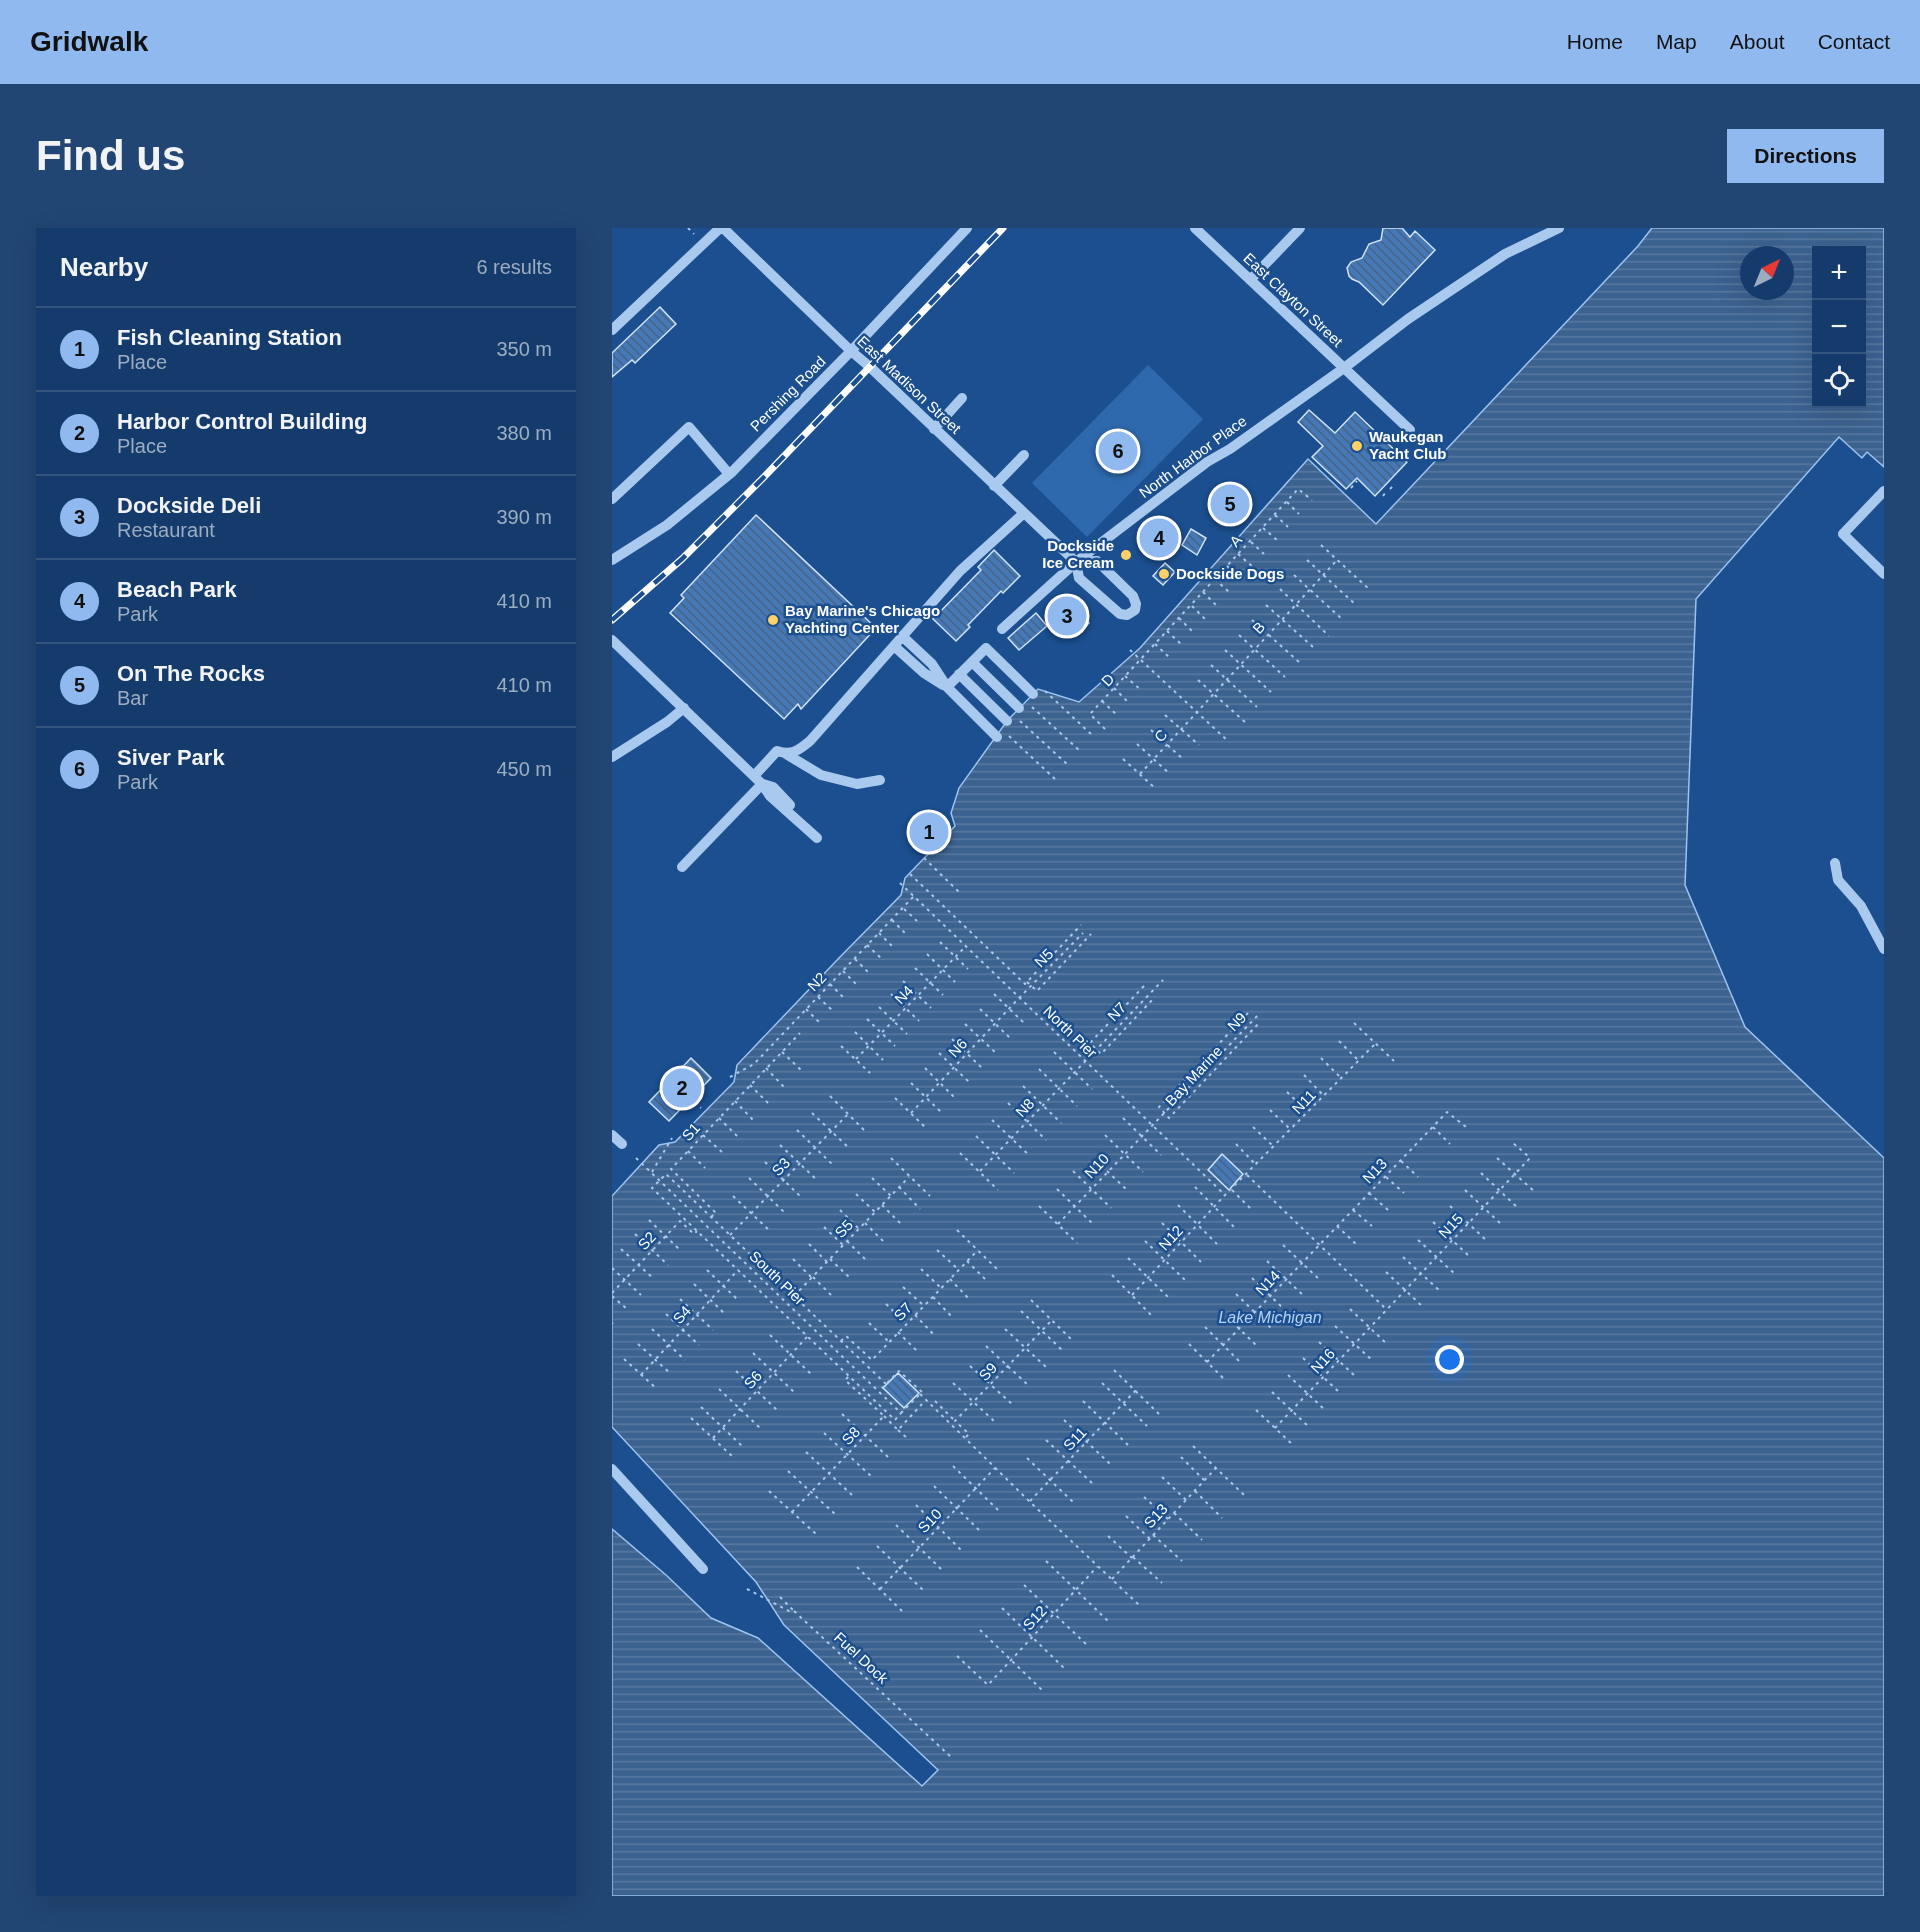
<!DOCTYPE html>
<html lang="en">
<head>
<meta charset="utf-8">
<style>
  body { margin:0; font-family:Arial,sans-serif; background:#214673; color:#f1f3f6 }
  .controls { position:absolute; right:18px; top:18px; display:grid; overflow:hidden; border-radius:0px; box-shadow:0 6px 24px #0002 }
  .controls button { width:54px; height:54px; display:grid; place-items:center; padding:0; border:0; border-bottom:2px solid #33557e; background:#143b6b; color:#f1f3f6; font:30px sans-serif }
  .compass { position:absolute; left:1128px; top:18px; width:54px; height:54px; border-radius:50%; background:#143b6b; box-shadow:0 6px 24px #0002; rotate:43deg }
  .you { position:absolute; left:838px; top:1132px; width:21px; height:21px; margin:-15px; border:4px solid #fff; border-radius:50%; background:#1a73e8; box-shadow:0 0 0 9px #1a73e833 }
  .badge { display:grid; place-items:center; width:39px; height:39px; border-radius:50%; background:#90b9f0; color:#111; font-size:20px; font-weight:700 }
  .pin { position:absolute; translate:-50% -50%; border:3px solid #fff; box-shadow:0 2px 6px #0006 }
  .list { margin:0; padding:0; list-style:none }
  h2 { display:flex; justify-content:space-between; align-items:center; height:78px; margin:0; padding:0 24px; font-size:26px }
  h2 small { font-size:20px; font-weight:400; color:#9dadc1 }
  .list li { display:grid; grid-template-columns:39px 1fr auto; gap:18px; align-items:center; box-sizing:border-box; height:84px; padding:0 24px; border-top:2px solid #33557e }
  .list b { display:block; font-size:22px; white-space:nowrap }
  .list p { margin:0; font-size:20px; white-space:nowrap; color:#9dadc1 }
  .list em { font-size:20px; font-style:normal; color:#9dadc1 }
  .icon { flex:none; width:33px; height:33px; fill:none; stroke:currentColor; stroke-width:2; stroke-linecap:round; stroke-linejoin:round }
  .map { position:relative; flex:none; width:1272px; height:1668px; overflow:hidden; border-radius:0px }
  header { display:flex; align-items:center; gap:36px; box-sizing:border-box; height:84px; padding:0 30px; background:#90b9f0; color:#111 }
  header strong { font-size:28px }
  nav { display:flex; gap:33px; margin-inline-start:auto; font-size:21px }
  .intro { display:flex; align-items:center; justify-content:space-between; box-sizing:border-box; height:144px; padding:0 36px }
  h1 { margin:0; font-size:42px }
  .button { padding:15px 27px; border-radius:0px; background:#90b9f0; color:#111; font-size:21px; font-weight:700 }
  main { display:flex; gap:36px; padding:0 36px }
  aside { flex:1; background:#143b6b; border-radius:0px; box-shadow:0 6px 24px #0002 }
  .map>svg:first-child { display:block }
  .green { fill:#2e69ad }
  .water { fill:url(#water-rules); stroke:#9cc4f0; stroke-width:1.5; fill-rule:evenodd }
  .building { fill:url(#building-back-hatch); stroke:#cfe3fa; stroke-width:1.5 }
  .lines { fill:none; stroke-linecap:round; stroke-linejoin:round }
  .path { stroke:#a9c9ee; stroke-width:2; stroke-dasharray:3 4.5; stroke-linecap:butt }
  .minor { stroke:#a9c9ee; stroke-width:10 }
  .rail-casing { stroke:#fff; stroke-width:7 }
  .rail { stroke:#1b4f8f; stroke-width:4.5; stroke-dasharray:14; stroke-linecap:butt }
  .poi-dot { fill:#ffd166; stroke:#1b4f8f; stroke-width:2 }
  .labels { text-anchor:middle; stroke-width:5; stroke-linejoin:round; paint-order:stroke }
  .street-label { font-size:15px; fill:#fff; stroke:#1b4f8f }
  .poi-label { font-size:15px; font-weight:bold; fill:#fff; stroke:#1b4f8f; text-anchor:start }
  .water-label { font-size:16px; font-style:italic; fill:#b5d3f5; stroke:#1b4f8f }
</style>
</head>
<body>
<header>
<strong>Gridwalk</strong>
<nav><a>Home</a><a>Map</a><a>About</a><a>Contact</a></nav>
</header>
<div class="intro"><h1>Find us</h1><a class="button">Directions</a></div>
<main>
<aside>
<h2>Nearby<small>6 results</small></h2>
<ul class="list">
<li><span class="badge">1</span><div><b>Fish Cleaning Station</b><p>Place</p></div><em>350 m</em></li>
<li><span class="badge">2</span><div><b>Harbor Control Building</b><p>Place</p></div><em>380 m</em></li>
<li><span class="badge">3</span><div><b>Dockside Deli</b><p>Restaurant</p></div><em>390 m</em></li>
<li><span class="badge">4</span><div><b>Beach Park</b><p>Park</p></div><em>410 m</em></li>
<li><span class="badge">5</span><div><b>On The Rocks</b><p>Bar</p></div><em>410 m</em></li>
<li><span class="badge">6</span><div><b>Siver Park</b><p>Park</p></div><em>450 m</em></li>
</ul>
</aside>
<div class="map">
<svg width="1272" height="1668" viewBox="0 0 1272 1668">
  <defs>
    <pattern id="water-rules" width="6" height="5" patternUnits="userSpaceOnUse" patternTransform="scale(1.5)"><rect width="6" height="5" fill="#3c6290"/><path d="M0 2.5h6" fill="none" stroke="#597aa1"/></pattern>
    <pattern id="building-back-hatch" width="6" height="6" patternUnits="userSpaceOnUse" patternTransform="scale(1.5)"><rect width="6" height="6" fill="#4478b7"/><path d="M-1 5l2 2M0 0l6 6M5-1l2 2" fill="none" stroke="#486282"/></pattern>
  </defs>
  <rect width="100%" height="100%" fill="#1b4f8f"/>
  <path class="green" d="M536 137 591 191 475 309 420 255Z"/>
  <path class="water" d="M1040 0H1272V239L1255 224 1250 230 1227 209 1084 371 1073 657 1133 799 1272 930V1668H0V1301L54 1347 99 1390 146 1410 310 1558 326 1542 172 1397 144 1354 0 1199V968L47 917 63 914 122 854 125 837 227 730 289 667 293 650 343 598 339 585 347 560 395 493 426 461 467 474 528 420 696 231 764 296 1026 18ZM1204 22H1250V176H1204ZM1137 27H1173V63H1137Z"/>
  <path class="building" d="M771 0H790L798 9 803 3 823 22 771 77 747 54 740 51 737 48 735 40 739 34 750 30 757 16 769 12Z
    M48 79 64 96 23 135 20 132 0 149V125Z
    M697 182 723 205 743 184 795 234 763 268 745 250 734 261 700 229 711 218 686 194Z
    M144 287 264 400 189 481 186 476 172 491 58 385 72 370 69 367Z
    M579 301 594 310 585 327 570 317Z
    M382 322 408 348 391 365 389 363 356 397 358 399 344 413 321 391 369 342 366 339Z
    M553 335 563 344 551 357 541 348Z
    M450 370 477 395 464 408 459 404 456 407 434 386Z
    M424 385 435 398 407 422 396 410Z
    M79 830 99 850 57 893 37 874Z
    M610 926 631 946 617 962 596 942Z
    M286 1145 307 1165 292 1180 271 1160Z"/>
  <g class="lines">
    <path class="path" d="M76 0 82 6
      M739 260 745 253
      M778 261 781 258
      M771 268 774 264
      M675 274 687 286
      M663 287 676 299
      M651 300 665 312
      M639 314 652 326
      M709 317 758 362
      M626 326 641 339
      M695 332 744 377
      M615 338 629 352
      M682 347 731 392
      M603 351 618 365
      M668 361 717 408
      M591 364 605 378
      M654 377 701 419
      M580 378 593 391
      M567 390 581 404
      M640 392 687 434
      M555 403 570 417
      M627 407 673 449
      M543 416 558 430
      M518 422 617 514
      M613 422 659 464
      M599 437 645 479
      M513 448 529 462
      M586 452 633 494
      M502 460 517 475
      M433 463 481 508
      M490 473 505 487
      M420 479 469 524
      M553 487 587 517
      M408 493 456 537
      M493 501 478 486 686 261 700 272
      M539 502 572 532
      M397 508 443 551
      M525 516 558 546
      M511 531 544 561
      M528 546 725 332
      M312 630 348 665
      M298 646 413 756 469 697
      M288 655 613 967
      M292 681 305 693
      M280 692 294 706
      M267 705 281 719
      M328 714 356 741
      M255 717 270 731
      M315 726 343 754
      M243 731 257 745
      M303 740 331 767
      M231 743 245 757
      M291 753 319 780
      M415 754 425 763 479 706
      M218 756 233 771
      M532 758 478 815 489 826 543 769
      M279 766 307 793
      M382 766 412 795
      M206 769 221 783
      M267 779 295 806
      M194 781 209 796
      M368 781 398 810
      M636 785 547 879 557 890 647 795
      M255 791 283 818
      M742 795 782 833
      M353 796 384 825
      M243 804 271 832
      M340 811 370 840
      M727 813 746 832
      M229 818 258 845
      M170 824 189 842
      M442 824 480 861
      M327 825 357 854
      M709 830 729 850
      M244 831 354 718
      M154 840 172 859
      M313 840 343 870
      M427 841 465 878
      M692 847 712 868
      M118 849 142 836 302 668
      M299 855 329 884
      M138 857 157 876
      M411 858 449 895
      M675 864 696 884
      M218 868 254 904
      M283 870 314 900
      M123 873 141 892
      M83 874 89 880
      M396 875 434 912
      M658 882 679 902
      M200 885 237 920
      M299 885 408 769 471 705
      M107 890 125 908
      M511 890 549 927
      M380 892 418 928
      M641 899 662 919
      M821 899 838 916
      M185 902 222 938
      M91 907 110 924
      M493 907 531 944
      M364 908 402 945
      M624 916 644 937
      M168 917 206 953
      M76 923 93 940
      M348 925 386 962
      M24 930 289 1185 310 1164 287 1143 267 1163
      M279 930 318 968
      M885 930 923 964
      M789 933 806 949
      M153 934 190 970
      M368 943 551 752
      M461 943 499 980
      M495 943 515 962
      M40 944 60 910
      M869 945 906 980
      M635 947 773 1080
      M774 949 792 965
      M137 950 174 986
      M260 950 279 968
      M287 959 308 981
      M583 959 622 999
      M445 961 482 997
      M620 962 639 981
      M853 962 890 997
      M757 965 776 982
      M244 966 263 984
      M121 968 158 1003
      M270 977 291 998
      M566 977 605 1016
      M427 978 465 1015
      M838 978 875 1013
      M228 982 247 1001
      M741 982 760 998
      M99 989 104 985 59 941 188 805
      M37 992 69 1023
      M821 994 858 1029
      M253 995 274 1016
      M550 995 589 1034
      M446 996 648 785
      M725 998 745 1017
      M212 999 231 1017
      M345 1002 385 1041
      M23 1006 56 1037
      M118 1007 235 887
      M806 1012 843 1046
      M235 1013 256 1034
      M533 1013 573 1052
      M197 1016 215 1034
      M671 1017 709 1053
      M9 1021 42 1051
      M325 1022 347 1042
      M791 1029 828 1063
      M516 1030 556 1069
      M181 1031 200 1050
      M218 1031 239 1051
      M355 1033 375 1053
      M655 1033 693 1069
      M0 1040 29 1067
      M309 1041 329 1060
      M95 1042 127 1073
      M774 1044 811 1079
      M500 1047 539 1087
      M201 1049 221 1069
      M640 1050 677 1086
      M338 1051 357 1071
      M82 1056 114 1087
      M291 1059 311 1077
      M0 1065 68 993 82 1006 85 1003
      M624 1066 661 1102
      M520 1067 613 967 764 815
      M0 1068 15 1081
      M182 1068 297 949
      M321 1069 341 1090
      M68 1071 101 1102
      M419 1072 459 1111
      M274 1076 295 1096
      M738 1081 775 1116
      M409 1083 450 1122
      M609 1083 645 1118
      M54 1086 87 1117
      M303 1087 323 1108
      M0 1095 1 1096
      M257 1095 277 1114
      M723 1098 761 1133
      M593 1099 629 1135
      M40 1101 73 1132
      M393 1101 434 1139
      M286 1104 307 1125
      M158 1107 199 1146
      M229 1113 234 1108 260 1132 366 1022
      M707 1114 744 1149
      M26 1116 59 1146
      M577 1116 614 1153
      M374 1118 415 1156
      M141 1125 182 1164
      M691 1130 728 1165
      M12 1131 45 1161
      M595 1134 835 884 854 899
      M358 1138 400 1176
      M502 1142 547 1186
      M124 1143 165 1182
      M29 1147 126 1042
      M676 1147 713 1182
      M341 1155 382 1193
      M490 1155 535 1198
      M274 1156 54 946 40 960 283 1192 289 1185
      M107 1161 148 1200
      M660 1164 697 1199
      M308 1166 418 1274 527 1377
      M323 1173 343 1193
      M471 1173 516 1217
      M89 1179 130 1218
      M644 1182 681 1217
      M230 1186 276 1229
      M272 1188 286 1202 310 1176
      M79 1190 121 1229
      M452 1192 498 1236
      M663 1200 918 930 900 914
      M286 1202 295 1210
      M212 1205 259 1248
      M354 1209 357 1206 343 1193 440 1092
      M101 1210 195 1109
      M434 1212 480 1255
      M581 1218 632 1267
      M194 1224 240 1267
      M569 1229 592 1252
      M415 1230 461 1274
      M341 1238 389 1285
      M176 1243 223 1286
      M550 1249 574 1272
      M322 1258 370 1305
      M157 1263 204 1306
      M583 1263 610 1290
      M532 1269 556 1291
      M418 1273 524 1162
      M304 1277 351 1324
      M180 1284 272 1188 233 1152 237 1148
      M562 1285 590 1312
      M514 1288 538 1311
      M284 1297 332 1344
      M541 1307 570 1333
      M496 1308 520 1330
      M265 1318 313 1364
      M521 1329 550 1355
      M434 1333 496 1393
      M245 1339 292 1385
      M500 1351 604 1240
      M412 1357 475 1417
      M135 1361 177 1383H182L339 1529
      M268 1361 383 1240
      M168 1369 182 1383
      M390 1380 452 1440
      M368 1402 431 1463
      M345 1428 376 1457 485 1339"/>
    <path class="minor" d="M111 0 239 123 258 139 464 334 467 350 508 386 515 387 523 382 524 376 521 368 485 333 464 334
      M583 0 798 202
      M638 52 688 0
      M0 102 108 0
      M322 201 350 170
      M382 258 412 227
      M1272 263 1231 306 1272 346
      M0 271 77 199 117 246
      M0 332 55 297 120 244 239 123 355 0
      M390 401 464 334 595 234 618 221 732 140 796 91 893 26 947 0
      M290 408 320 436 335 459 385 509
      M0 412 150 556 158 568 205 610
      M282 418 312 445 331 457
      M360 434 407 480
      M347 446 395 493
      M335 459 374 420 421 466
      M174 526 209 547 245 556 268 552
      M0 529 55 494 72 480
      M142 548 165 523C180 528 187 522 198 513L348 343 412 285
      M151 556 161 559 178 577
      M1223 635 1226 652 1249 678 1272 721
      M70 639 150 556
      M0 907 10 916
      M0 1241 91 1341"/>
    <defs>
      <path id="rail" d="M0 392 70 331 152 249 391 0"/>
    </defs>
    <use href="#rail" class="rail-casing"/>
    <use href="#rail" class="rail"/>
  </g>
  <g class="poi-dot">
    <circle cx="745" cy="218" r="6"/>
    <circle cx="514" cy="327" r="6"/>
    <circle cx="552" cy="346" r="6"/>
    <circle cx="161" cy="392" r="6"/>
  </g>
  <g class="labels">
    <g class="street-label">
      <text transform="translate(681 72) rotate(43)" y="5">East Clayton Street</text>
      <text transform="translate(297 157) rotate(43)" y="5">East Madison Street</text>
      <text transform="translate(176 166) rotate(-45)" y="5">Pershing Road</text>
      <text transform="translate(581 229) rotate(-36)" y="5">North Harbor Place</text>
      <text transform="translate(624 313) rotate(-48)" y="5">A</text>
      <text transform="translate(647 400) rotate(-47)" y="5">B</text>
      <text transform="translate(496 452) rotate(-47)" y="5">D</text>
      <text transform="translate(549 508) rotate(-48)" y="5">C</text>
      <text transform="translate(432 730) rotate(-45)" y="5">N5</text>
      <text transform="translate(205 754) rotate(-46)" y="5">N2</text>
      <text transform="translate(292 767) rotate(-46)" y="5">N4</text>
      <text transform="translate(505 784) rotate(-46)" y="5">N7</text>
      <text transform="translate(625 794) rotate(-46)" y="5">N9</text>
      <text transform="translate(458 804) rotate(44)" y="5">North Pier</text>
      <text transform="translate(346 820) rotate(-47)" y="5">N6</text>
      <text transform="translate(582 848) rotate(-47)" y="5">Bay Marine</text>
      <text transform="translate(692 874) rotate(-46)" y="5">N11</text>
      <text transform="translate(413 880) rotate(-46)" y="5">N8</text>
      <text transform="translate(79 904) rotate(-47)" y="5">S1</text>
      <text transform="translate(485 938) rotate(-46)" y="5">N10</text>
      <text transform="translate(169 939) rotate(-46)" y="5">S3</text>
      <text transform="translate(763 943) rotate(-46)" y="5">N13</text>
      <text transform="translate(839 998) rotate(-46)" y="5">N15</text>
      <text transform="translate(232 1001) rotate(-46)" y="5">S5</text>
      <text transform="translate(559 1010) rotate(-47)" y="5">N12</text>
      <text transform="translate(35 1013) rotate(-47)" y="5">S2</text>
      <text transform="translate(165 1050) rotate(44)" y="5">South Pier</text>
      <text transform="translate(656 1055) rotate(-46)" y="5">N14</text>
      <text transform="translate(291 1084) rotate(-46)" y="5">S7</text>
      <text transform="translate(70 1087) rotate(-47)" y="5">S4</text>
      <text transform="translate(711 1133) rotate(-47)" y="5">N16</text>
      <text transform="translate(376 1144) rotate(-46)" y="5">S9</text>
      <text transform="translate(141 1152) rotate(-47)" y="5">S6</text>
      <text transform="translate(239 1208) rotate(-46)" y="5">S8</text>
      <text transform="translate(463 1211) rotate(-46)" y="5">S11</text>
      <text transform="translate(544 1288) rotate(-47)" y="5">S13</text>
      <text transform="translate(318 1293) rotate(-46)" y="5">S10</text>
      <text transform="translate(423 1390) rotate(-47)" y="5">S12</text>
      <text transform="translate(249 1430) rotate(43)" y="5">Fuel Dock</text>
    </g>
    <g class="poi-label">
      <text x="757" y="214">Waukegan<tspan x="757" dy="17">Yacht Club</tspan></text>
      <text x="502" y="323" text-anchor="end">Dockside<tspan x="502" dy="17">Ice Cream</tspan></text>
      <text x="564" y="351">Dockside Dogs</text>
      <text x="173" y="388">Bay Marine's Chicago<tspan x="173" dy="17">Yachting Center</tspan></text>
    </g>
    <g class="water-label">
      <text x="658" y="1095">Lake Michigan</text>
    </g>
  </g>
</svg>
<div class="controls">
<button>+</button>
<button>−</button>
<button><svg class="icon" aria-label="locate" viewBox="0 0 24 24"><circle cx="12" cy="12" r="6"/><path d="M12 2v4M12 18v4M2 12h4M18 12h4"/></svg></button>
</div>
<svg class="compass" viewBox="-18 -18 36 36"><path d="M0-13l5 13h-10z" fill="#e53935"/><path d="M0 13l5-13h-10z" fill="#9dadc1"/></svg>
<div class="you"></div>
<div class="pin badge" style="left:317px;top:604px">1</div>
<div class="pin badge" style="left:70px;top:860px">2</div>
<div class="pin badge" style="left:455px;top:388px">3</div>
<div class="pin badge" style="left:547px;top:310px">4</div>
<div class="pin badge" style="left:618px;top:276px">5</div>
<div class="pin badge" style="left:506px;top:223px">6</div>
</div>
</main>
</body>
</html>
